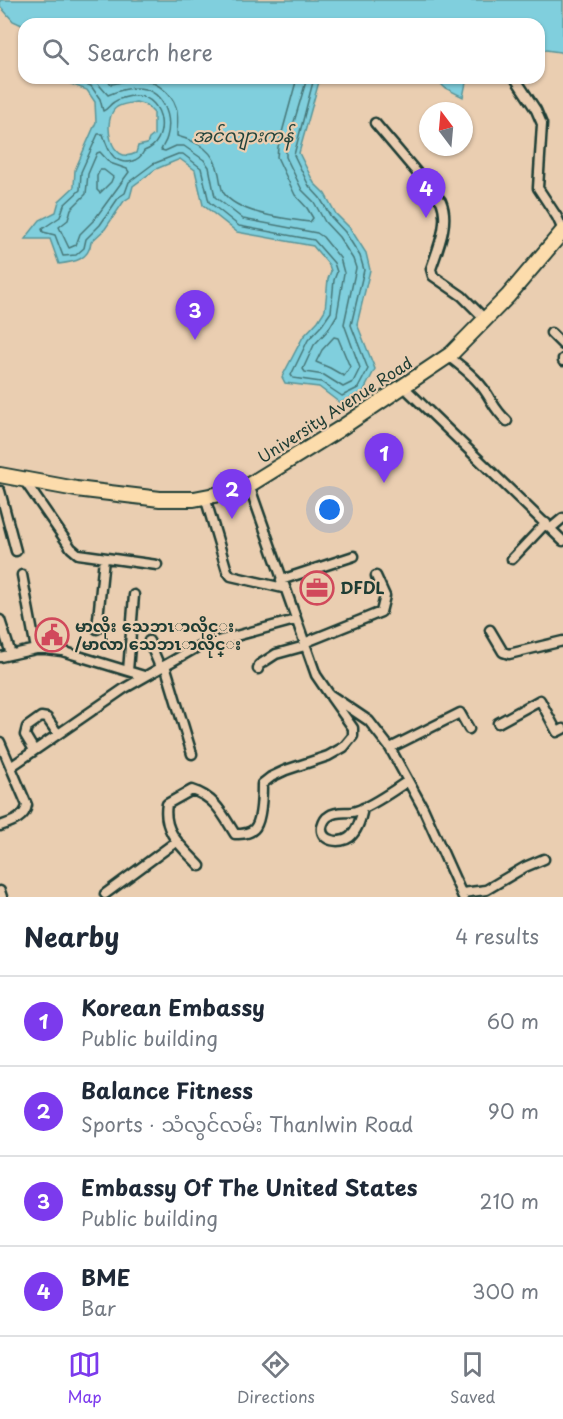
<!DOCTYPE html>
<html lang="en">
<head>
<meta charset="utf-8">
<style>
  body { margin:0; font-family:"Playpen Sans","Noto Sans Myanmar",sans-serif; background:#f2f2f3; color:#1f2937 }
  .compass { position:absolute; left:419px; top:102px; width:54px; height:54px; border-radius:50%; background:#fff; box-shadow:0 2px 4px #0004; rotate:344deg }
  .you { position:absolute; left:330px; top:510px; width:21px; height:21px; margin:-15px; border:4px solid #fff; border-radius:50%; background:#1a73e8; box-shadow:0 0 0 9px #1a73e833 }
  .badge { display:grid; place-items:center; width:39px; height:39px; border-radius:50%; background:#7c3aed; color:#fff; font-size:20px; font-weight:700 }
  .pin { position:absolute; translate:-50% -50px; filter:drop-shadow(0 2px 3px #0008) }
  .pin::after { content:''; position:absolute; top:32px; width:21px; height:18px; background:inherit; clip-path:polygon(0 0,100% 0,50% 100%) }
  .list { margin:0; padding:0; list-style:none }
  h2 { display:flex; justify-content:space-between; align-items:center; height:78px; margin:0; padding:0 24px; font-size:26px }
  h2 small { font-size:20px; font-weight:400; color:#747a83 }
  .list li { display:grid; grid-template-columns:39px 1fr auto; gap:18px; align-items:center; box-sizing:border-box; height:90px; padding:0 24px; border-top:2px solid #e0e1e3 }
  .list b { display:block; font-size:22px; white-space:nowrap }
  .list p { margin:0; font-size:20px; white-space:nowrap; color:#747a83 }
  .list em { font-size:20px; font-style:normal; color:#747a83 }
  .icon { flex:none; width:33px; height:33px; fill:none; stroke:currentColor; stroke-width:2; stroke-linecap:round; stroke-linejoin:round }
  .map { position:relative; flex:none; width:563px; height:897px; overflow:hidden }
  .search { position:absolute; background:#fff; box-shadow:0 2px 4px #0004; left:18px; right:18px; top:18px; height:66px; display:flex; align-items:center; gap:15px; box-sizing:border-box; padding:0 21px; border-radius:18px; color:#747a83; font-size:22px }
  .sheet { height:438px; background:#fff }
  nav { display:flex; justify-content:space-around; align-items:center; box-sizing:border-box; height:84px; border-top:2px solid #e0e1e3; background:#fff; font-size:16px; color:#747a83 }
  nav a { display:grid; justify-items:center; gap:3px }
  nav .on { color:#7c3aed }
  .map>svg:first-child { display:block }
  .water { fill:#80cfdd; stroke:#599599; stroke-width:1.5; fill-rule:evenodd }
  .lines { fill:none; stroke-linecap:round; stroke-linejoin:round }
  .shore { stroke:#467778; stroke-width:1.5 }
  .street-casing { stroke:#1f3d34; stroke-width:13 }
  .primary-casing { stroke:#1f3d34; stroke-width:18 }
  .street { stroke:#eaceb1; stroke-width:8 }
  .primary { stroke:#fcdcac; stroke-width:14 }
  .labels { text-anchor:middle; stroke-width:4.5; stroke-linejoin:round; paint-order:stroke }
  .street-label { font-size:16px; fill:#1f3d34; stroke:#eaceb1 }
  .poi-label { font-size:16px; font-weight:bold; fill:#1f3d34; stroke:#eaceb1; text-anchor:start }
  .water-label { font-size:18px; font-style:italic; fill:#24443c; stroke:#eaceb1 }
</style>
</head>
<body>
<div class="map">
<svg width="563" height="897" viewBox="0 0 563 897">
  <rect width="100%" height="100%" fill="#eaceb1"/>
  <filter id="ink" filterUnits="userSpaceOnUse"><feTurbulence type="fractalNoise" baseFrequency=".0167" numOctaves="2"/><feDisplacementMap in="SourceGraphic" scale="12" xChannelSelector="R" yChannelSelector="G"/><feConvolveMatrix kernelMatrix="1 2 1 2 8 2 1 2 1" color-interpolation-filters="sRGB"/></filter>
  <g filter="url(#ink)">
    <path class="water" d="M0 0H563V55L560 52 539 49V24H24V26L13 21 0 6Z
      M55 78H320L299 153 314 183 325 194 336 214 350 228 366 253 370 270 357 324 375 369 363 392 340 403 319 387 285 383 282 377 303 337 318 321 325 310 328 279 331 271 329 265 313 246 237 232 203 205 195 170 180 159 156 169 133 186 130 197 124 201 105 229 91 242C89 260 74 262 59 264L50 239H25L40 220 56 212 59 201 74 187 75 170 96 122 95 102 87 90ZM136 102 146 105 154 113V135L149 139 147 144 138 146 136 153C110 167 101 118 117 107 122 104 131 103 136 102Z
      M435 78H467L463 97 445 88Z"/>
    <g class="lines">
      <path class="shore" d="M70 78 91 86 100 99 103 111C108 109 109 105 114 102 118 99 131 95 137 96 166 97 170 143 144 151 139 162 124 166 114 157 108 151 105 141 103 134H98L81 172 80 190 64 205 60 217 42 229 43 232 55 235 63 256 76 255 84 248 86 239 100 225 119 197 125 193 129 182 153 164 178 154H183L201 168 209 202 239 226 314 240 334 263 337 272 334 280 331 312 322 325 308 340 291 375 293 378 321 382 342 396 358 388 368 369 351 325 364 270 360 256 345 232 331 217 320 198 309 186 294 155 314 78
        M93 78 108 95C115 92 127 88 136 88 162 88 173 115 167 137 166 142 163 145 161 150L165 151 176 146H184L204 160 209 167 215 197 243 219 317 233 323 237 340 258 344 273 337 315 328 330 314 345 303 369 305 372 324 375 343 387 353 382 360 368 344 324 356 268 353 259 339 237 325 222 314 202 302 190 286 157V149L307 78
        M106 78 111 84C119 83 127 80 135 79 151 78 171 91 176 107 179 117 177 126 177 136 199 142 214 150 219 174 220 179 221 188 223 192 237 214 287 219 310 222L313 218 307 208 295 195 277 157 278 147 297 78
        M100 152 110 163 127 169 129 172 94 220 80 234 76 245 69 248 59 227 68 220 71 209 86 194 88 174 97 153Z
        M100 170H104L113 177 111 182 100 193 97 190V176Z
        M334 337 338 338 350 367 344 376 330 368 316 362 322 350Z"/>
      <defs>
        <path id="street" d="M515 78 536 110 542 124 538 188 557 217 563 230
          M375 123 441 201C450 222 438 248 431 269L433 276 462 296 486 320
          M551 333 563 345
          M448 356C462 367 477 378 487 394 494 405 496 411 507 421
          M563 359V361
          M404 387 563 541
          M24 480 71 548 78 554 157 565
          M249 485 316 675 329 694 369 721 390 748 423 808 463 897
          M0 491 16 551
          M205 497 227 571 231 576 283 588
          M551 528 563 518
          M512 559 546 523
          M22 575 36 649
          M281 580 354 556
          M0 620 11 654
          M97 629 104 558
          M490 630 503 652 509 654 563 641
          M149 641 160 667
          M304 643 381 612 385 596 376 576
          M0 657 36 649H46L62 651 144 676
          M165 665 192 754
          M258 669 259 665 276 654 305 646
          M128 671 134 595
          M498 723 540 700 557 732 563 729
          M0 742 27 805C25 818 12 822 0 826
          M390 748 460 713 469 729
          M34 750 25 735 27 727 41 717 47 718 58 734
          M12 766 125 688 199 646 295 620
          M363 808C361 819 358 830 350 837 341 844 320 842 322 827 323 823 325 818 329 816 337 810 348 814 356 811 374 805 392 791 408 781
          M200 866C182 847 162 832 167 804L192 790C215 797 223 815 235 834 242 834 249 834 254 829 262 821 262 794 262 784L271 777 286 770 328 756 344 747 353 736V728L331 697
          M0 891 2 897
          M462 893 486 890 525 867 544 859
          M105 894 177 841"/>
        <path id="primary" d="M0 475 76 489 160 499H194L225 493 249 485 338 430 451 354 508 296 563 231"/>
      </defs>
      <use href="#street" class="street-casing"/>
      <use href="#primary" class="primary-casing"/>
      <use href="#street" class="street"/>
      <use href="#primary" class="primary"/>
    </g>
  </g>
  <defs>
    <symbol id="office-ring" viewBox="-11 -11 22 22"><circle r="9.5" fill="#eaceb1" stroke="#d1495b" stroke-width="1.5"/><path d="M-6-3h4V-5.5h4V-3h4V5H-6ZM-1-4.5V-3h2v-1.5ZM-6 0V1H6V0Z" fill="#d1495b"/></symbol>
    <symbol id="civic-ring" viewBox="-11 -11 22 22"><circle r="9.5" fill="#eaceb1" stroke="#d1495b" stroke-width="1.5"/><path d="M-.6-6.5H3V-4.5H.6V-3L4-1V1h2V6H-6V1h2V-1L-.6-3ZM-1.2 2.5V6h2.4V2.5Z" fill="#d1495b"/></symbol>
  </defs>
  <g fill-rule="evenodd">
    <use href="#office-ring" x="298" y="569" width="38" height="38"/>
    <use href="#civic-ring" x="33" y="616" width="38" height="38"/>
  </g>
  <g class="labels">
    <g class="street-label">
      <text transform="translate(335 410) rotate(-33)" y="6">University Avenue Road</text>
    </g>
    <g class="poi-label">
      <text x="340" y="594">DFDL</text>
      <text x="75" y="632">မာလိုး သေဘၤာလိုင္း<tspan x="75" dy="18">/မာလာ သေဘၤာလိုင္း</tspan></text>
    </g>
    <g class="water-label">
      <text x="243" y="142">အင်လျားကန်</text>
    </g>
  </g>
</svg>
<svg class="compass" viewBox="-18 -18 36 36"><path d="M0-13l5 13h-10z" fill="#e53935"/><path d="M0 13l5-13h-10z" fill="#747a83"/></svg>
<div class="you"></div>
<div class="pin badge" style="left:384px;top:483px">1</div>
<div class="pin badge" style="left:232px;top:519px">2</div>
<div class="pin badge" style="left:195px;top:340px">3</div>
<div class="pin badge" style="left:426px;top:218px">4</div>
<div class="search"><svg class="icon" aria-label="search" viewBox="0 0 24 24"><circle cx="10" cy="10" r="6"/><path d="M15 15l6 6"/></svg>Search here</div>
</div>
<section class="sheet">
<h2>Nearby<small>4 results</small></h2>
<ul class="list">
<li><span class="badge">1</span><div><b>Korean Embassy</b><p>Public building</p></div><em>60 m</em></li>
<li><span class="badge">2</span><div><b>Balance Fitness</b><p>Sports · သံလွင်လမ်း Thanlwin Road</p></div><em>90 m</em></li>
<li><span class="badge">3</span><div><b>Embassy Of The United States</b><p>Public building</p></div><em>210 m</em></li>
<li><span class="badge">4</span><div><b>BME</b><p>Bar</p></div><em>300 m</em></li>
</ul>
</section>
<nav>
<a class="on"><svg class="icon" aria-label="map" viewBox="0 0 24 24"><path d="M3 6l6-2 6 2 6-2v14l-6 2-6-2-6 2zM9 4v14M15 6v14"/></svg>Map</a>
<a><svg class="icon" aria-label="directions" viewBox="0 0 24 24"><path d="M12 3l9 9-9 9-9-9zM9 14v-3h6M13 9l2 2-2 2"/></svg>Directions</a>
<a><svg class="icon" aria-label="saved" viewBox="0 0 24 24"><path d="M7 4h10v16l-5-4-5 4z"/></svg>Saved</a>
</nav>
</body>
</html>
